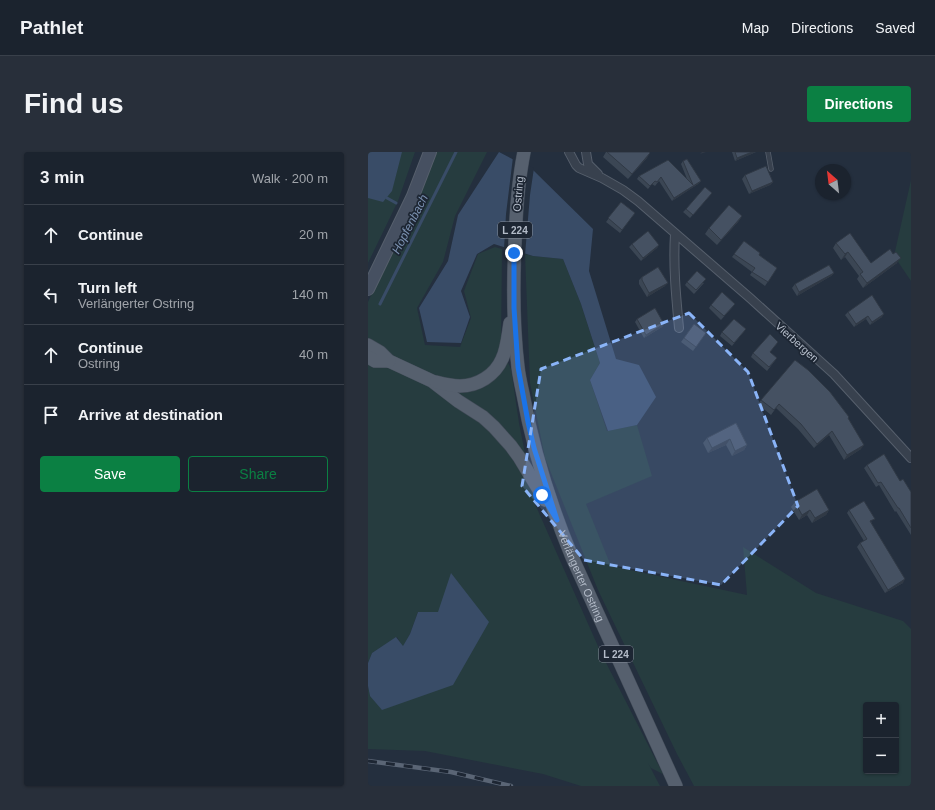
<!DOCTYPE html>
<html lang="en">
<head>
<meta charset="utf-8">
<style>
  body { margin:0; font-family:Arial,sans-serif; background:#282f3a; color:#f1f3f6 }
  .controls { position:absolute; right:12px; bottom:12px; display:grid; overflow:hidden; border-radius:4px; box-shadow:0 1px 3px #0004 }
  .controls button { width:36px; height:36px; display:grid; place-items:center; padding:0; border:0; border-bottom:1px solid #39404a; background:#1b232e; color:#f1f3f6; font:20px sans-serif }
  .compass { position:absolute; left:447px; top:12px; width:36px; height:36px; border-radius:50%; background:#1b232e; box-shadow:0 1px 3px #0004; rotate:332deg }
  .stop { position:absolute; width:12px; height:12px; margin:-9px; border:3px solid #1a73e8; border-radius:50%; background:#fff }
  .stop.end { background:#1a73e8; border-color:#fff; box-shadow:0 1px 4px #0008 }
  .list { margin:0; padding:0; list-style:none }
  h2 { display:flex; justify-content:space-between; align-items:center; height:52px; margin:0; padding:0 16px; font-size:17px }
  h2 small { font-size:13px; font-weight:400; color:#a0a4aa }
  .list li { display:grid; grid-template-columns:26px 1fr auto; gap:12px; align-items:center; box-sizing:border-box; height:60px; padding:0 16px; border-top:1px solid #39404a }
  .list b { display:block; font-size:15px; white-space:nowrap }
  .list p { margin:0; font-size:13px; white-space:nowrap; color:#a0a4aa }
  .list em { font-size:13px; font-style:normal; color:#a0a4aa }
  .actions { display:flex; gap:8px; padding:12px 16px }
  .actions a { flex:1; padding:9px 0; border:1px solid #0b8043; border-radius:4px; text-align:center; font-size:14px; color:#0b8043 }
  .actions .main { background:#0b8043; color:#fff }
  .icon { flex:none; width:22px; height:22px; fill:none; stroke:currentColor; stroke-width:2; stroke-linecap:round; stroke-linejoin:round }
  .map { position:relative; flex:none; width:543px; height:634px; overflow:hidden; border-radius:4px }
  header { display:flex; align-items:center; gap:24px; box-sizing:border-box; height:56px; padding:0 20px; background:#1b232e; border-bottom:1px solid #39404a }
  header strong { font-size:19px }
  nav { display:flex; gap:22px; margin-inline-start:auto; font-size:14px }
  .intro { display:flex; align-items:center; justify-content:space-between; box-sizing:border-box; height:96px; padding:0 24px }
  h1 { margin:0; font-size:28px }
  .button { padding:10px 18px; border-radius:4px; background:#0b8043; color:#fff; font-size:14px; font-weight:700 }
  main { display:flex; gap:24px; padding:0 24px }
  aside { flex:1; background:#1b232e; border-radius:4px; box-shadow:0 1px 3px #0004 }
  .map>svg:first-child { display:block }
  .green { fill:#263c3f; fill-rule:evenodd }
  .water { fill:#394c67 }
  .pier { fill:#242f3e }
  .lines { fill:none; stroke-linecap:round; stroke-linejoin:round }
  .stream { stroke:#394c67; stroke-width:3 }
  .service-casing { stroke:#565f6c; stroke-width:5.5 }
  .minor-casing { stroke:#565f6c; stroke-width:10 }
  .secondary-casing { stroke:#565f6c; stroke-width:14 }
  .primary-casing { stroke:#414a57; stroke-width:14 }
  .service { stroke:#38414e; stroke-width:4 }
  .minor { stroke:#38414e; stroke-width:8 }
  .secondary { stroke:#465061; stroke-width:12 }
  .primary { stroke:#56606e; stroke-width:13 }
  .rail-casing { stroke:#5a6575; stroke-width:4.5 }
  .rail { stroke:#1d2633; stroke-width:3; stroke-dasharray:9; stroke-linecap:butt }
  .wall { fill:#3b4654 }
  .shaded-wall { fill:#303945 }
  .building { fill:#455162; stroke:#303945 }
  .route { stroke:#1a73e8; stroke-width:5 }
  .marked { fill:#8ab4f8; fill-opacity:0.2; stroke:#8ab4f8; stroke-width:3; stroke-dasharray:8 5; stroke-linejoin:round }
  .labels { text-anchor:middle; stroke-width:3.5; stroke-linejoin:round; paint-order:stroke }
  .shield { fill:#1d2633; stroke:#878f9c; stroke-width:1 }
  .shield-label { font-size:10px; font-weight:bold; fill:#b4bcc9 }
  .street-label { font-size:11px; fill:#b4bcc9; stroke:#1d2633 }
  .water-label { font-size:12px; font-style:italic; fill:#7c92b1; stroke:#1d2633 }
</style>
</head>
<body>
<header>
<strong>Pathlet</strong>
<nav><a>Map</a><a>Directions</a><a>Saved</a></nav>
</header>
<div class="intro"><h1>Find us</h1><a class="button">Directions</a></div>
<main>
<aside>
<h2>3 min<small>Walk · 200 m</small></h2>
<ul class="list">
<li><svg class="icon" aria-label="ahead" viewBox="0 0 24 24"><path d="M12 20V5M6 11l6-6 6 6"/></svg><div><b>Continue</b></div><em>20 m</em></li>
<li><svg class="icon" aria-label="left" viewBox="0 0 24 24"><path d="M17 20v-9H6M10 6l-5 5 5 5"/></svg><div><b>Turn left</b><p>Verlängerter Ostring</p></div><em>140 m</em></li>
<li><svg class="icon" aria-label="ahead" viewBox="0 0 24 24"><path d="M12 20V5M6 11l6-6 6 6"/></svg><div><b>Continue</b><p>Ostring</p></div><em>40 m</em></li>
<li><svg class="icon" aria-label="arrive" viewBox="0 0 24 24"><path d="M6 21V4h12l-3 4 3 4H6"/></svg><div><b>Arrive at destination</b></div></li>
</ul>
<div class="actions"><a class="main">Save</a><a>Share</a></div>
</aside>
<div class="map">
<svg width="543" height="634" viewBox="0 0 543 634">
  <rect width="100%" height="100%" fill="#242f3e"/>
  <path class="green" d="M0 0H47L30 49 0 111Z
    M69 0H119L87 64 75 110 49 156 57 193 92 195 103 166 96 139 110 102 127 95 134 97 133 196 143 217 151 271 167 352 233 501 295 622 283 616 280 611 292 634H213L175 622 57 599 0 597V534L2 544 70 460H50L42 482 35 495 29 485 4 501 0 511V150Z
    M543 28V129L526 104Z
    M157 102 165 104 195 107 213 152 232 211 222 228 239 279 269 273 284 324 218 352 243 414 379 443 375 395 448 441 535 469 543 477V634H326L309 602 230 438 177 306 162 231ZM498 553H528V619H498Z"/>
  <path class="water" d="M0 0H34L24 39 15 50 0 46Z
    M131 0 165 18 225 77 221 119 248 207 271 213 288 245 269 273 240 279 222 228 232 211 213 152 195 107 165 104 126 92 109 102 93 139 102 165 93 191 59 190 51 156 80 109 90 63Z
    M83 421 121 470 85 533 14 558 2 544 0 534V511L4 501 28 485 35 494 42 482 50 460H70Z"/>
  <path class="pier" d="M145 5 166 16 162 43 157 103 136 97 138 62Z"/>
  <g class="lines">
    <path class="stream" d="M19 46 28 51
      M12 152 88 0"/>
    <defs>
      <path id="service" d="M400 0 403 17"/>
      <path id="minor" d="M201 0 208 13 211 16 234 26 255 38 270 49 382 146 466 222 543 306
        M218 0 220 12 230 22
        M307 82C305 113 308 144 311 176"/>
      <path id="secondary" d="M0 137 45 44 62 0"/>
      <g id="primary">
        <path id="s1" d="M156 0C150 30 148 60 147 91 145 132 145 174 150 215 151 224 153 233 155 242 165 298 182 352 204 405L308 634"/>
        <path d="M0 193 12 200 21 209 64 229 90 249 115 265 126 275 143 294 151 305 177 348"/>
        <path d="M0 205 7 209H21"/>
        <path d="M68 230C76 232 84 234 92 234 110 234 127 223 134 207 139 197 140 183 142 171"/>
      </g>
    </defs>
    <use href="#service" class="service-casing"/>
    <use href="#minor" class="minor-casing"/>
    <use href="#secondary" class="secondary-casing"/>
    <use href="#primary" class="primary-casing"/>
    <use href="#service" class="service"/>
    <use href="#minor" class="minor"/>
    <use href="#secondary" class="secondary"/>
    <use href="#primary" class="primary"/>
    <defs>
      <path id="rail" d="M0 609 83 620 143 634"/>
    </defs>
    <use href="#rail" class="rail-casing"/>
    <use href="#rail" class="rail"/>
  </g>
  <path class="wall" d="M238 0H281L279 6 260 27 235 5Z
    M364 0H388L367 9Z
    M315 9 333 29 330 32 304 49 291 29 287 34 284 32 280 37 269 27 271 24 319 27 313 12Z
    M377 23 405 30 402 33 381 42 374 27Z
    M344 41 322 66 315 60 318 57Z
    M253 50 267 61 252 81 238 70Z
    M374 64 370 70 349 93 337 82 341 76Z
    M376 89 391 103 409 116 397 134 382 123 384 120 364 105Z
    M468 91 503 111H529L495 136 489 127 491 124 477 105 473 108 465 96Z
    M264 92 291 93 289 96 273 109 261 95Z
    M466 121 463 124 429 144 424 136 427 132Z
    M274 125 297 134 279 145 271 132V128Z
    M319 130 336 131 326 142 317 133Z
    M367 152 353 168 341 156 343 153Z
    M480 160 514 165 502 173 498 167 486 175 477 163Z
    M269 167 296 172 294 175 276 186 267 170Z
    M326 172 338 181 325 199 313 190Z
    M378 177 364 194 352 184 354 180Z
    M410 190 402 200 409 206 399 219 383 205 385 201Z
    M393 248 480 266 493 297 476 308 461 283 446 296 430 277 408 256 403 263 390 252Z
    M368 271 379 293 376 298 364 304 358 293 340 301 335 291 339 286Z
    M499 313 532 329 543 340V383L528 359 527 360 511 333 508 335 496 316Z
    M427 350 461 358 458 363 444 371 439 363 431 368 423 355Z
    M481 358 504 370 503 371 535 431 517 441 489 395 492 391 496 389 479 361Z"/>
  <path class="shaded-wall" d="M334 0H338L332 2Z
    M384 0H388L367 9 369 6Z
    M282 1 279 6 260 27 264 22Z
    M333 29 330 32 304 49 306 46Z
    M405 30 402 33 381 42 384 39Z
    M374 64 370 70 349 93 353 88Z
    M291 93 289 96 273 109 275 106Z
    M480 100 477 105 473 108 477 102Z
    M533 106 529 111 495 136 499 131Z
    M466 121 463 124 429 144 431 140Z
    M300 131 297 134 279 145 281 141Z
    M516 162 514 165 502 173 504 170Z
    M500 164 498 167 486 175 488 172Z
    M296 172 294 175 276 186 278 183Z
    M464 279 461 283 446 296 449 292Z
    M362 287 358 293 340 301 344 296Z
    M379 293 376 298 364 304 367 299Z
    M496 293 493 297 476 308 479 303Z
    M442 358 439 363 431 368 434 363Z
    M461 358 458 363 444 371 447 366Z
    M537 427 535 431 517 441 520 438Z"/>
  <path class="building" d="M239 0H281L282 1 264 22Z
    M367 0H384L369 6Z
    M319 7 333 29 306 46 293 25 289 30 287 29 282 34 271 24 300 8 325 33 315 9Z
    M398 14 405 30 384 39 377 23Z
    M337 35 344 41 325 63 318 57Z
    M253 50 267 61 254 78 240 66Z
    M361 53 374 64 353 88 341 76Z
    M280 79 291 93 275 106 264 92Z
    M482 81 503 111 522 97 525 102 528 100 533 106 499 131 492 122 495 120 480 100 477 102 468 91Z
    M376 89 392 101 391 103 409 116 400 130 384 120 387 116 366 102Z
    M461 113 466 121 431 140 427 132Z
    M290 115 300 131 281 141 274 128V125Z
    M329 119 338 127 328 138 319 130Z
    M354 140 367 152 356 164 343 153Z
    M504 143 516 162 504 170 500 164 488 172 480 160Z
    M287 156 296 172 278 183 269 167Z
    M366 167 378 177 366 191 354 180Z
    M326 172 338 181 328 195 316 186Z
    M402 182 410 190 402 200 409 206 401 215 385 201Z
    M427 208 440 218 462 240 481 265 480 266 496 293 479 303 464 279 449 292 433 272 411 252 406 258 393 248Z
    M368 271 379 293 367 299 362 287 344 296 339 286Z
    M516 302 532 329 535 327 543 340V376L531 356H530L513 330 510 331 499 313Z
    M449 337 461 358 447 366 442 358 434 363 427 350Z
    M496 349 507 367 502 369 537 427 520 438 492 391 499 387 481 358Z"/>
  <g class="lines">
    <path class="route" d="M146 101V156L150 215 160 270 166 296 189 368 174 343"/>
  </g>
  <path class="marked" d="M321 161 380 220 430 354 353 433 216 408 154 334 173 217Z"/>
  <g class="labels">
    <g class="shield">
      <rect x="130" y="70" width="34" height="16" rx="3"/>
      <rect x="231" y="494" width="34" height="16" rx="3"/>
    </g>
    <g class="shield-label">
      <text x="147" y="82">L 224</text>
      <text x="248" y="506">L 224</text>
    </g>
    <g class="street-label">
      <text transform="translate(150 42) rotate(-85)" y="4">Ostring</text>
      <text transform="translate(429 190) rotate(42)" y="4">Vierbergen</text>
      <text dy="4" stroke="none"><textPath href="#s1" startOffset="435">Verlängerter Ostring</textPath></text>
    </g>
    <g class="water-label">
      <text transform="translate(42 72) rotate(-63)" y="4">Hopfenbach</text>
    </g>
  </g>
</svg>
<div class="controls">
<button>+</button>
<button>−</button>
</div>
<svg class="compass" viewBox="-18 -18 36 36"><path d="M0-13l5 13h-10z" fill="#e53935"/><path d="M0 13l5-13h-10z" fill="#a0a4aa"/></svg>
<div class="stop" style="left:174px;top:343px"></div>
<div class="stop end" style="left:146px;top:101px"></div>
</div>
</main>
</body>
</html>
